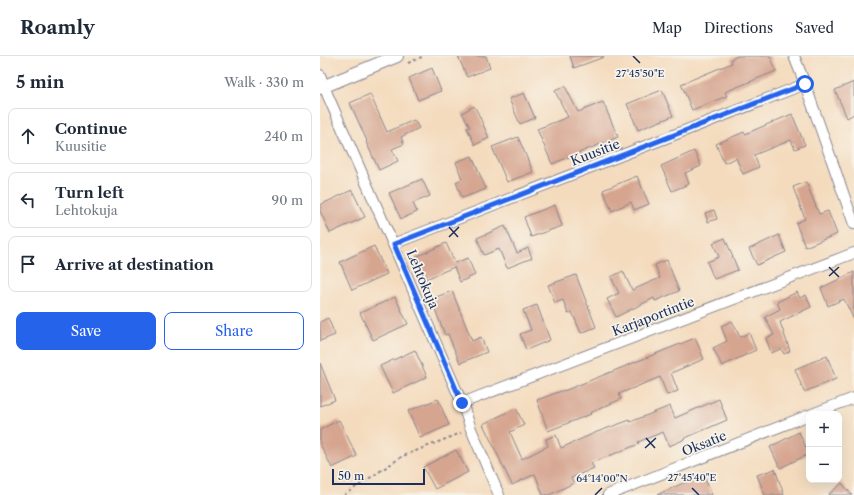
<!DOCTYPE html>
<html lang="en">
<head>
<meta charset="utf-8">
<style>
  body { margin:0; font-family:"Libre Caslon Text",serif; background:#f2f2f3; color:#1f2937 }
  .controls { position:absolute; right:12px; bottom:12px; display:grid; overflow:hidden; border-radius:8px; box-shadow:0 4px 16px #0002 }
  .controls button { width:36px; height:36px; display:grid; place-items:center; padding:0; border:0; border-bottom:1px solid #e0e1e3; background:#fff; color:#1f2937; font:20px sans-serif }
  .scale { position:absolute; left:12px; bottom:10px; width:93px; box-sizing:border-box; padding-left:4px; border:2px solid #1b2f5e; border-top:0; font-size:11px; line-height:14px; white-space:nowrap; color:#1b2f5e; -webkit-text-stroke:3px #f7f3e8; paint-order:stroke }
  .stop { position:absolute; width:12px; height:12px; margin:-9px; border:3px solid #2563eb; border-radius:50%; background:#fff }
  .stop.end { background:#2563eb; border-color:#fff; box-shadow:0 1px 4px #0008 }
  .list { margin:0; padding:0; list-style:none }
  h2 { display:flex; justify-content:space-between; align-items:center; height:52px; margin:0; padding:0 16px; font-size:17px }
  h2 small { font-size:13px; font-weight:400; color:#747a83 }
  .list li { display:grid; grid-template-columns:26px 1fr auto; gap:12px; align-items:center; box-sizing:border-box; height:56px; margin:0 8px 8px; padding:0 8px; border:1px solid #e0e1e3; border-radius:8px }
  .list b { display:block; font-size:15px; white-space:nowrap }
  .list p { margin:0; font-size:13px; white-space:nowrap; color:#747a83 }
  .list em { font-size:13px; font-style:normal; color:#747a83 }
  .actions { display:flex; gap:8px; padding:12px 16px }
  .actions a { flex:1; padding:9px 0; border:1px solid #2563eb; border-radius:8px; text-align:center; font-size:14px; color:#2563eb }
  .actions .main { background:#2563eb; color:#fff }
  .icon { flex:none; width:22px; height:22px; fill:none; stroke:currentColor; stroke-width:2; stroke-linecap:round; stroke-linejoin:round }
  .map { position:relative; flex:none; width:534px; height:439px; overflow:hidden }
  header { display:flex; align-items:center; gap:24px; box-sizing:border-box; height:56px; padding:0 20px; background:#fff; border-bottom:1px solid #e0e1e3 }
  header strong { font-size:19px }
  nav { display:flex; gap:22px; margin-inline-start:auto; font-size:14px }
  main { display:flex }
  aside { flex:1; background:#fff }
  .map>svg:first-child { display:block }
  .building { fill:#d6a590 }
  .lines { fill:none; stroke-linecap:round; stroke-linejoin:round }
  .minor-casing { stroke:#88858e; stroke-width:12 }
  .tertiary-casing { stroke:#88858e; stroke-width:14 }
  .path { stroke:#88858e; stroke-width:2; stroke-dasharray:3 3; stroke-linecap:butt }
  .minor { stroke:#fff; stroke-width:10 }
  .tertiary { stroke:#fff; stroke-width:12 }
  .route { stroke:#2563eb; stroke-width:5 }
  .ticks { fill:none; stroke:#1b2f5e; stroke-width:1.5 }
  .labels { text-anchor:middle; stroke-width:3.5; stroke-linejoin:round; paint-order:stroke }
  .street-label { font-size:13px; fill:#1b2f5e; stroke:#f7f3e8 }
  .ticks-label { font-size:10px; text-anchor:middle; fill:#1b2f5e; stroke:#f7f3e8; stroke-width:3.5; stroke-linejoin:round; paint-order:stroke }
</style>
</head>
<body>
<header>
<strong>Roamly</strong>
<nav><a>Map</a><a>Directions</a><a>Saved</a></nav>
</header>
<main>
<aside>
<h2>5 min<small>Walk · 330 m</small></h2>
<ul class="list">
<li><svg class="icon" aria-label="ahead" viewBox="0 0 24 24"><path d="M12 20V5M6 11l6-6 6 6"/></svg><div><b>Continue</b><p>Kuusitie</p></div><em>240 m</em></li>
<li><svg class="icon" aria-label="left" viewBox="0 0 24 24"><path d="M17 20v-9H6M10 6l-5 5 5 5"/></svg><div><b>Turn left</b><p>Lehtokuja</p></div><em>90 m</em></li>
<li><svg class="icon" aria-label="arrive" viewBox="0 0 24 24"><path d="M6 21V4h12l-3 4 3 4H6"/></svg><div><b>Arrive at destination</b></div></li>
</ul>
<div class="actions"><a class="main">Save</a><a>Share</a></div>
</aside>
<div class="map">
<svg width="534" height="439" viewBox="0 0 534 439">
  <rect width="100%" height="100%" fill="#f7f3e8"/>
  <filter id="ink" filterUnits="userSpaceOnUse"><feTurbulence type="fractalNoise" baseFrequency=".025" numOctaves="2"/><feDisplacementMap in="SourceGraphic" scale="8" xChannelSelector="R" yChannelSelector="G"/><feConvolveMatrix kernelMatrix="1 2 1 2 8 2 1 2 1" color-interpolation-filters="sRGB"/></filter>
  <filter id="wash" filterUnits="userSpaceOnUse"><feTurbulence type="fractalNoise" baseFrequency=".012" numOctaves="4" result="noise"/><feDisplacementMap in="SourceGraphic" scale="16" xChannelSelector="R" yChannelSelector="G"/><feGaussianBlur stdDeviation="0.9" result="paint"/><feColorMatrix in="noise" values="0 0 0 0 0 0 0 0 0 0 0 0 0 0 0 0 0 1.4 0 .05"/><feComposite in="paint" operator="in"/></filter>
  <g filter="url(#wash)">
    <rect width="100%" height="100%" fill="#f4dbbe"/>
    <g id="blocks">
      <path class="building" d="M138 0H166L170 12 147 21Z
        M250 0H283L284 1 254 12Z
        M418 0H450L456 15 405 36 407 40 372 54 361 28 412 7 411 3Z
        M112 12 121 35 98 44 89 22Z
        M534 26V58L527 62 515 34Z
        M245 30 258 56 283 46 298 81 232 108 217 73 248 61 235 35Z
        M342 34 353 60 318 74 307 48Z
        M204 37 215 62 200 68 189 43Z
        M50 38 67 76 94 64 99 72 81 81 84 88 72 93 78 105 59 114 46 86 47 85 30 47Z
        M154 50 158 57 169 82 155 89 147 72 150 71 142 57Z
        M472 58 485 89 475 93 471 84 434 99 439 111 423 118 416 102 404 107 396 88 424 76 425 78Z
        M198 81 213 116 187 126 172 91Z
        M374 95 381 110 365 117 369 128 352 135 341 110Z
        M152 100 166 133 142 142 136 126 142 123 136 106Z
        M317 120 329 148 314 154 311 146 292 155 283 134Z
        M102 123 110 140 93 147 97 156 81 163 69 137Z
        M486 126 499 158 508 155 517 178 485 191 476 167 485 163 473 131Z
        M32 134 45 161 10 177 0 155V149Z
        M235 149 242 170 211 181 204 161Z
        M394 154 397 163 388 166 385 157Z
        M185 170 197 197 208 192 212 202 187 212 179 193 164 199 157 182Z
        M459 179 466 196 437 209 429 193Z
        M405 182 418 214 394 223 387 206 399 201 393 187Z
        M126 187 135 207 148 202 155 219 140 226 134 211 106 223 96 201Z
        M54 190 67 218 32 234 20 206Z
        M347 204 359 235 335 245 334 242 296 261 287 243 299 237 291 221 303 215 312 234 340 222 335 209Z
        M534 216V264L524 243 508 250 501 232Z
        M256 219 276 271 261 277 252 256 248 258 243 244 235 247 228 229Z
        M132 235 152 285 161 281 167 296 140 307 128 278 125 279 111 243Z
        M477 236 480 242 486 239 491 251 460 266 470 295 464 298 461 293 451 297 446 282 454 279 445 261 460 253 457 246Z
        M75 241 88 268 53 284 40 257Z
        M217 249 230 284 206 294 200 278 211 274 203 254Z
        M8 262 15 279 0 285V266Z
        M412 265 420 281 429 277 436 294 402 310 393 292 407 285 401 270Z
        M375 282 384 303 351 317 358 335 347 339 340 321 299 338 301 343 270 357 271 358 228 375 217 344 244 334V335Z
        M95 294 107 321 73 337 60 310Z
        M507 300 516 323 484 336 475 313Z
        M0 307 15 344 0 350Z
        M118 343 129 369 100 382 88 355Z
        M399 343 407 364 363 383V384L349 390 343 376 318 386 319 388 271 407 274 412 251 422 254 427 229 439H223L215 418 192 429 163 368 196 352 204 369 190 376 202 403 228 390 226 383 236 379 241 392 277 376 310 364V366L350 350 355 362Z
        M19 364 37 400 12 412 0 388V374Z
        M479 376 489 398 460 412 450 391Z
        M136 394 148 416 115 433 103 411Z
        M455 413 464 439H445L437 419Z
        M383 418 392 439H337Z
        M522 427 532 439H508Z"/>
    </g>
  </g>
  <g filter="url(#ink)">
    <use href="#blocks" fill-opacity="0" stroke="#88858e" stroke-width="1"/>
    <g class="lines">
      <defs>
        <path id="minor" d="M474 0 485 28 534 168
          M0 19 8 40 73 188 142 347 151 373 179 439
          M73 188 485 28
          M142 347 534 197
          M492 358 534 342
          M288 439 489 359"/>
        <path id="tertiary" d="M0 32 77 0"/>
      </defs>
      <use href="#minor" class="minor-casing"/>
      <use href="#tertiary" class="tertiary-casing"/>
      <path class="path" d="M88 7 104 0
        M24 439 83 400 141 377"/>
      <use href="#minor" class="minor"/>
      <use href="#tertiary" class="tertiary"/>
    </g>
  </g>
  <g class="lines" filter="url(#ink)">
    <path class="route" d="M142 347 74 188 485 28"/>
  </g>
  <path class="ticks" d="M313 0 320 7M129 171 138 181M129 181 139 171M509 211 519 221M509 220 519 211M326 382 335 392M325 392 336 382M372 432 379 439M275 439 282 432"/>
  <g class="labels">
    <g class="street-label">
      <text transform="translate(275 96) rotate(-21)" y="5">Kuusitie</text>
      <text transform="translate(103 223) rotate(67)" y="5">Lehtokuja</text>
      <text transform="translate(333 260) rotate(-21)" y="5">Karjaportintie</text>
      <text transform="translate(384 387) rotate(-22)" y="5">Oksatie</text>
    </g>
  </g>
  <g class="ticks-label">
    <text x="320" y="21">27°45'50"E</text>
    <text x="372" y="425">27°45'40"E</text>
    <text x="282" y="426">64°14'00"N</text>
  </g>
</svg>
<div class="controls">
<button>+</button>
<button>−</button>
</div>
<div class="scale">50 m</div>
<div class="stop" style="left:485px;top:28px"></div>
<div class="stop end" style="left:142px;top:347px"></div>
</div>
</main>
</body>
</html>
